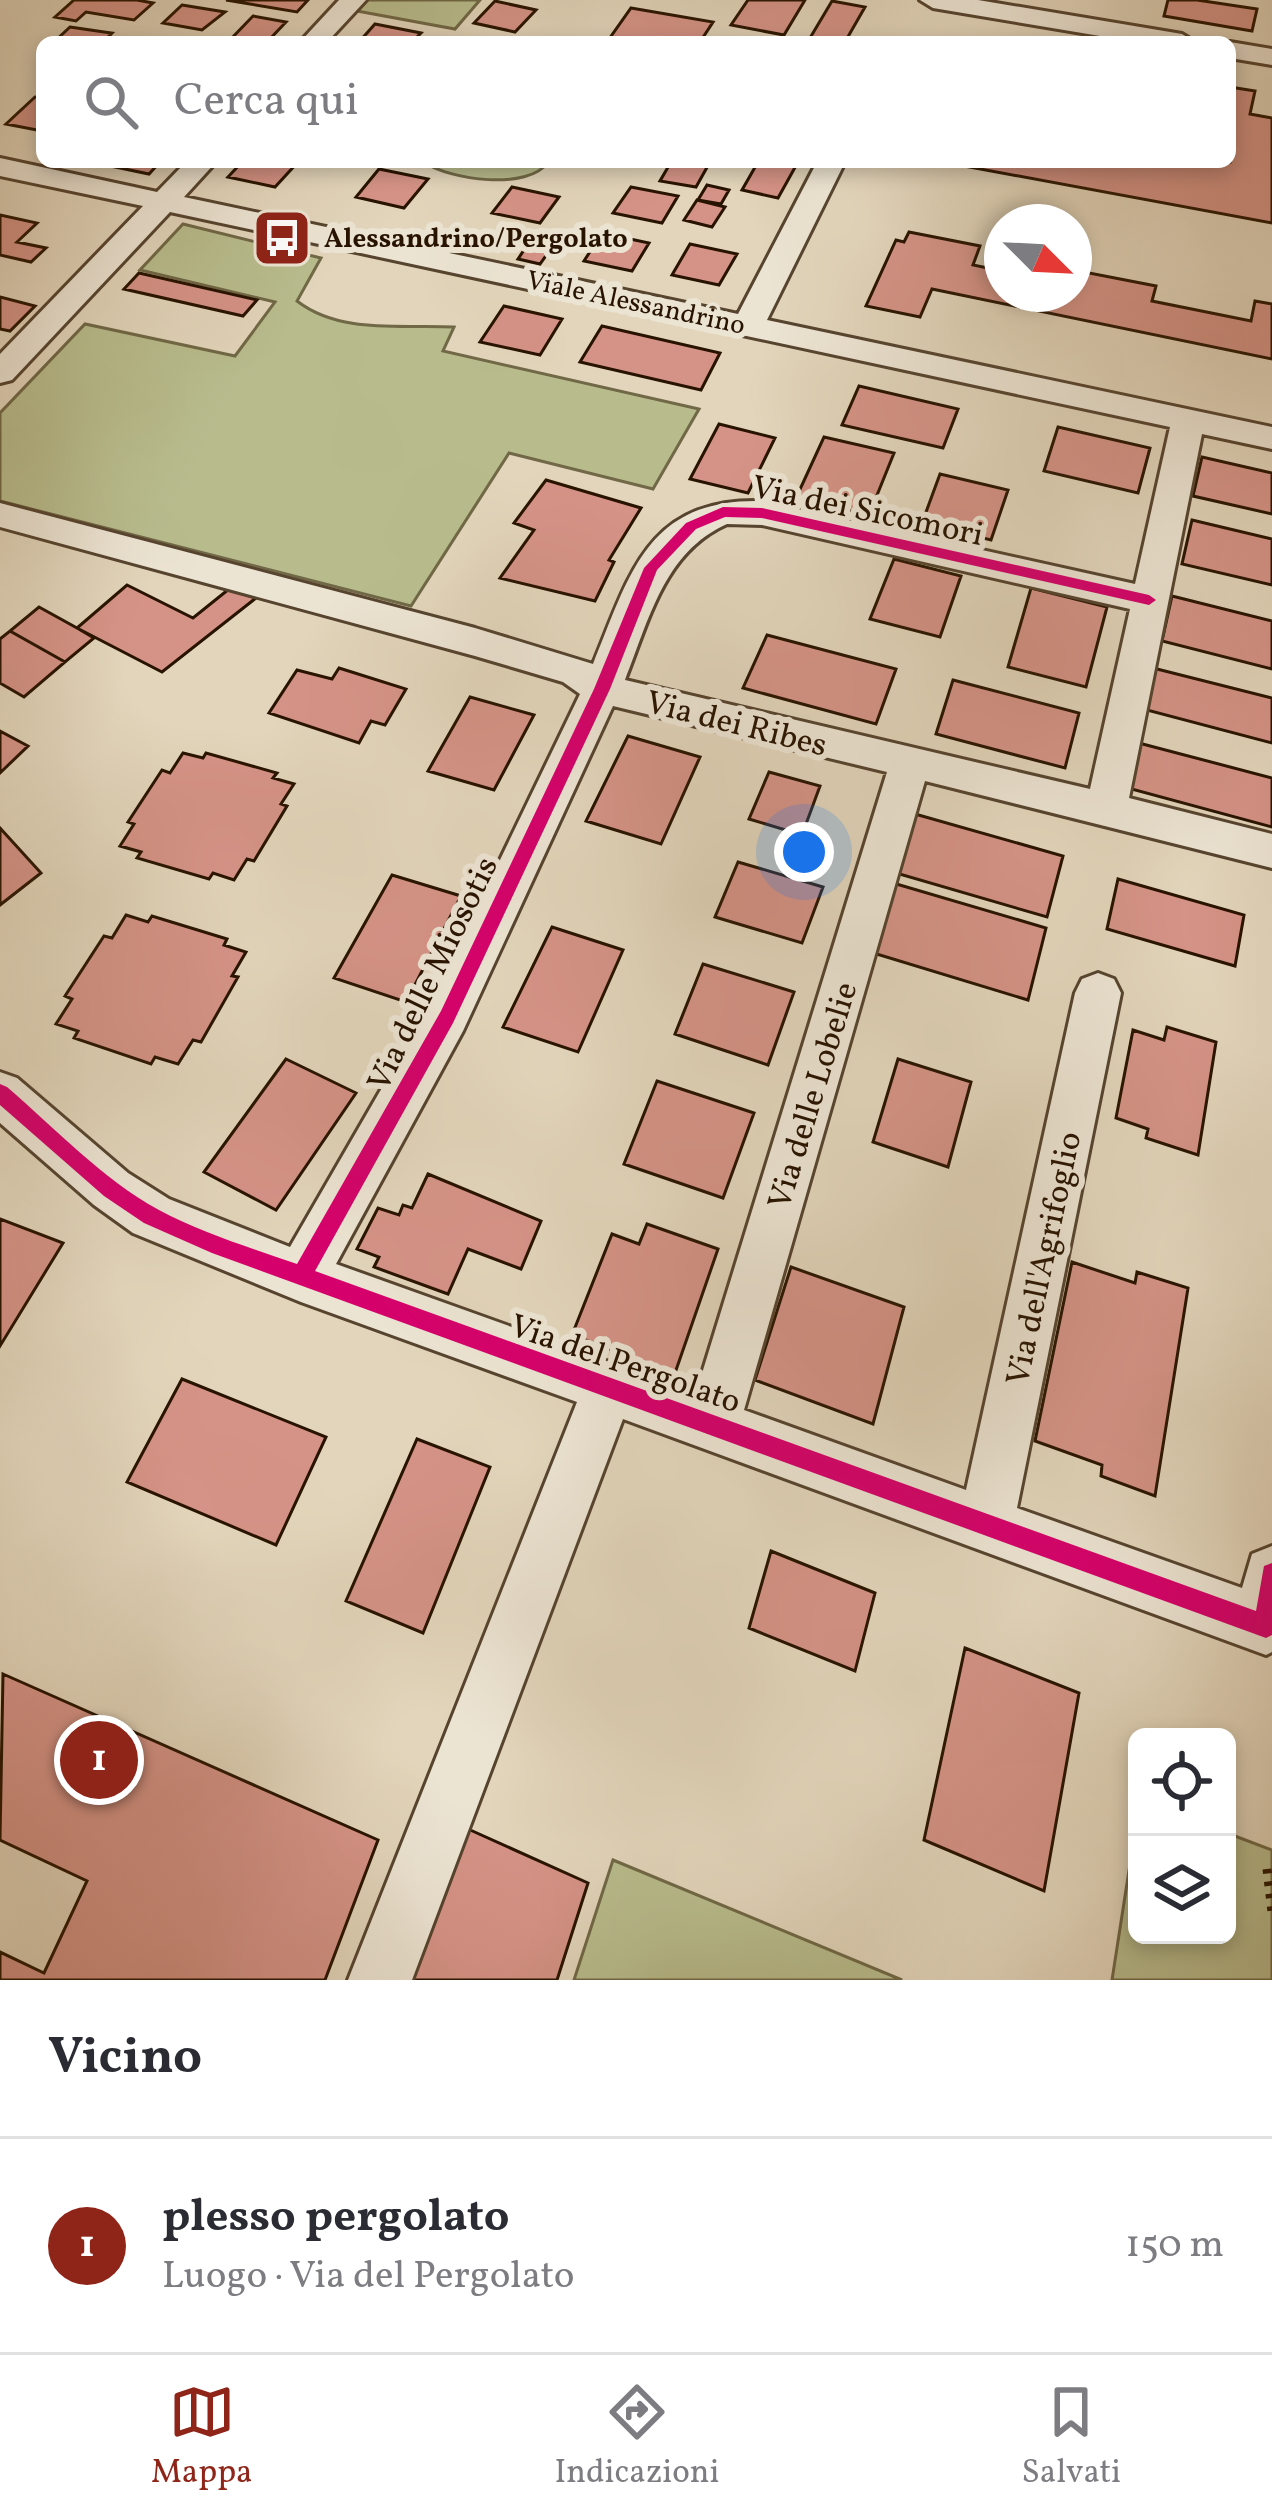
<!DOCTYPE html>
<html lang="it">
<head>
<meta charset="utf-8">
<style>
  body { margin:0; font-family:Vollkorn,serif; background:#f2f2f3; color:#2b2b33 }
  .controls { position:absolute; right:36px; bottom:36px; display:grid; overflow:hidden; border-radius:18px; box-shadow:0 6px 18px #0003 }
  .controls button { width:108px; height:108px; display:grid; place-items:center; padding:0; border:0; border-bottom:3px solid #e1e1e2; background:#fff; color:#2b2b33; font:60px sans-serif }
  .compass { position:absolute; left:984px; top:204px; width:108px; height:108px; border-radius:50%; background:#fff; box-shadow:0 6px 18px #0003; rotate:114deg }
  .you { position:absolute; left:804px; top:852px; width:42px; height:42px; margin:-30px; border:9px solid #fff; border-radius:50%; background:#1a73e8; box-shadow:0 0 0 18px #1a73e833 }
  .badge { display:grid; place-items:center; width:78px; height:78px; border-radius:50%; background:#8f2418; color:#fff; font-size:39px; font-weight:700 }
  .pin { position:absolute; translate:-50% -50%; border:6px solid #fff; box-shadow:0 3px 12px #0006 }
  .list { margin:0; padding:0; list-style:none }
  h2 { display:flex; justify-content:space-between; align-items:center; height:156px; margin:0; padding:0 48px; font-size:51px }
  h2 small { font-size:39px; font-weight:400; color:#7c7c81 }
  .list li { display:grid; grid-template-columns:78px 1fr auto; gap:36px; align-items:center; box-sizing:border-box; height:216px; padding:0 48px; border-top:3px solid #e1e1e2 }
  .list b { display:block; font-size:45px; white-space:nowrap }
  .list p { margin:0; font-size:39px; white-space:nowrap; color:#7c7c81 }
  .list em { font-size:39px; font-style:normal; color:#7c7c81 }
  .icon { flex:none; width:66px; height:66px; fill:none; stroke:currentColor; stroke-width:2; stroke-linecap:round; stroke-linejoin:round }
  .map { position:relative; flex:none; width:1272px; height:1980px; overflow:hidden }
  .search { position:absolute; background:#fff; box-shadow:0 6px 18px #0003; left:36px; right:36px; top:36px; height:132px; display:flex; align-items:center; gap:30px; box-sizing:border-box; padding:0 42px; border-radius:18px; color:#7c7c81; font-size:45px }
  .sheet { height:372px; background:#fff }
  nav { display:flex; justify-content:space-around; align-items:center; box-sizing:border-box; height:168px; border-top:3px solid #e1e1e2; background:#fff; font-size:33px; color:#7c7c81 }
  nav a { display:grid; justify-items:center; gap:6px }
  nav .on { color:#8f2418 }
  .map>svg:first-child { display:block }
  .green { fill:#b8bc8d; stroke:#706846; stroke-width:3 }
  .building { fill:#d59387; stroke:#281300; stroke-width:3 }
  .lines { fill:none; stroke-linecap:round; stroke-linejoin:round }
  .minor-casing { stroke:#56442f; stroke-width:6 }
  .path { stroke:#281300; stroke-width:9; stroke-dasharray:4.5 8; stroke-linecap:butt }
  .minor { fill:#ece4d3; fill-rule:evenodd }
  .cycleway-casing { stroke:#ece4d3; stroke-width:8 }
  .cycleway { fill:#d6006c; fill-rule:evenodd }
  .labels { text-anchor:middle; stroke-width:12; stroke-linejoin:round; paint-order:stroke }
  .far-poi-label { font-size:27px; font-weight:bold; fill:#281300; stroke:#ece4d3; text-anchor:start }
  .far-street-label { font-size:27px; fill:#281300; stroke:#ece4d3 }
  .street-label { font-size:33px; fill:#281300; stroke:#ece4d3 }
</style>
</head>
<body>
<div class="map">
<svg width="1272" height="1980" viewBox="0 0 1272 1980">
  <rect width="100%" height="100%" fill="#e2d5bb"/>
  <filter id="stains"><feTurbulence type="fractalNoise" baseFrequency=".00167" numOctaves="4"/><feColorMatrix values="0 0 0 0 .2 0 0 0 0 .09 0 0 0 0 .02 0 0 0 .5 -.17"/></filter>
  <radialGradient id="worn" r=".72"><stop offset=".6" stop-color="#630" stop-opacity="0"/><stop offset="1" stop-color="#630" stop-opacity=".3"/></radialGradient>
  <path class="green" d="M367 0H480L455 29 357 11Z
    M424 162H548C529 191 449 180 424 162Z
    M183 224 321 258 297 301C341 335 403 324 454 327L443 351 699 409 653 489 509 453 411 606 0 501V413L85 324 235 356 275 302 140 270Z
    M1137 1819V1935H1227V1833L1272 1850V1980H1112Z
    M613 1860 902 1980H574Z"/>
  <path class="building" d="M74 0H137L153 3 134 20 86 12 76 21 55 17Z
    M226 0H308L297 12Z
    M748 0H805L784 35 731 25Z
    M1168 0H1197L1257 9 1252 31 1164 16Z
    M495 1 536 10 515 32 474 23Z
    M832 1 865 7 845 42 810 38Z
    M182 5 225 12 202 30 163 23Z
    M631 8 713 22 700 42H607Z
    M253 16 286 22 267 42H228Z
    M375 24 421 33 412 42H359Z
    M70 27 104 32 112 33 103 42H54Z
    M1230 87 1255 91 1250 114 1272 118V223L948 163 1230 162Z
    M35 97 42 98V131L6 124Z
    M109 162H160L149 174 106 165Z
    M242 162H298L275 187 228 177Z
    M671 162H710L696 187 660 181Z
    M758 162H798L778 198 742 190Z
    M379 169 428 179 404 208 356 197Z
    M707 185 729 190 721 204 698 200Z
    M512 187 559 197 540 223 492 213Z
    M631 187 678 196 662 223 613 213Z
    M697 200 725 207 712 227 684 220Z
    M0 215 37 223 17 242 46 248 31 262 0 255Z
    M909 232 980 246 973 265 1002 271V294H1074V270L1156 286 1152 301 1251 321 1255 301 1272 304V359L932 289 920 317 866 306 896 240 904 242Z
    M602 233 649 243 632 271 584 261Z
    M532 238 555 243 540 264 518 259Z
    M690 244 737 254 719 285 672 275Z
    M139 273 257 300 243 316 124 289Z
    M0 297 35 306 10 331 0 329Z
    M504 306 562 319 540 355 480 342Z
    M602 326 720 353 701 390 580 362Z
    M859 386 958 409 943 448 842 425Z
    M719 424 775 438 748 493 690 479Z
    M1058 427 1150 448 1138 493 1044 471Z
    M824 437 894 453 869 515 796 498Z
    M1202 457 1272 473V514L1193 496Z
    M940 474 1008 490 991 540 922 523Z
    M546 480 641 508 609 560 614 562 595 601 500 578 534 530 514 523Z
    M1192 520 1272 539V585L1182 564Z
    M894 559 961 576 940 637 870 619Z
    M127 585 193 618 229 589 256 598 162 672 77 628Z
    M1031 588 1107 607 1086 687 1008 667Z
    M1172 596 1272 621V669L1162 641Z
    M39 607 77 628 94 638 65 662 10 631Z
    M10 631 65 662 24 697 0 683V639Z
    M767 635 896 669 876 724 743 688Z
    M339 668 406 689 385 725 371 721 359 743 269 713 297 670 332 679Z
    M1153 668 1272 698V743L1143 709Z
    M953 680 1079 713 1065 768 936 734Z
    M470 697 534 715 494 790 428 771Z
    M0 731 28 746 0 773Z
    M628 736 700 757 661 844 586 821Z
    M1135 742 1272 778V827L1124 787Z
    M183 753 203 758 206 753 277 773 273 778 294 784 281 804 287 806 254 861 247 859 234 880 213 873 209 879 137 858 141 852 120 846 134 824 128 822 162 770 170 773Z
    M769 772 820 786 802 835 749 819Z
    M915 814 1063 856 1047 917 896 873Z
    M0 828 41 873 0 905Z
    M738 862 823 887 802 943 715 917Z
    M392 875 461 896 406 1002 334 978Z
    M1118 879 1244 915 1235 966 1107 929Z
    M893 883 1046 928 1028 1000 870 952Z
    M126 915 148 922 152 916 227 939 224 945 246 952 232 976 238 977 201 1042 193 1040 178 1064 155 1057 151 1064 74 1038 78 1031 56 1024 72 999 65 996 104 936 112 938Z
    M552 927 623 950 578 1052 503 1027Z
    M703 964 794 992 768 1065 675 1034Z
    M1167 1027 1216 1042 1198 1155 1146 1138 1148 1129 1116 1118 1133 1030 1164 1040Z
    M286 1059 356 1093 276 1210 204 1172Z
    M898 1059 971 1082 948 1167 873 1142Z
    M657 1081 754 1113 723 1198 624 1164Z
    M428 1174 541 1221 521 1269 468 1249 448 1294 374 1267 379 1257 357 1249 378 1208 399 1215 403 1205 412 1208Z
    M0 1219 63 1243 0 1346Z
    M647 1224 718 1249 675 1373 572 1335 612 1234 639 1244Z
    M1072 1262 1135 1283 1137 1272 1188 1288 1155 1496 1101 1476 1102 1465 1035 1441Z
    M791 1267 904 1307 873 1424 755 1380Z
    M182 1379 326 1437 276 1545 127 1482Z
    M417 1439 490 1467 423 1633 346 1601Z
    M771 1551 875 1593 855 1671 749 1628Z
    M965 1648 1079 1693 1044 1891 924 1840Z
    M3 1674 378 1840 325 1980H0V1952L44 1973 87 1881 0 1840Z
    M468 1829 588 1883 557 1980H412Z"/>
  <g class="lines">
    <defs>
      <path id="minor" d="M339 0H366L327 42H300Z
        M920 0H978L1182 34 1195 42H1136L933 8Z
        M1230 42 1272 49V65L1230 58Z
        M0 158 157 192 186 162H216L184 197 738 314 817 162H845L767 320 1272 427V449L1202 434 1129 798 1272 834V868L925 781 744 1410 966 1490 1075 993 1082 979 1098 973 1114 979 1121 993 1017 1508 1242 1588 1252 1554 1272 1546V1652L1266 1655 623 1419 412 1980H348L577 1402 301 1302 133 1233 94 1205 0 1123V1072L17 1078 128 1173 169 1199 290 1247 431 1003 580 694 563 682 475 656 0 527V503L475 628 593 664C630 574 647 498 762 501L1135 584 1170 427 170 212 12 380 0 383V354L143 206 0 176ZM727 524 762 525 1130 609 1090 789 625 680C649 620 664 552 727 524ZM613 706 887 772 696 1393 336 1264 463 1031Z"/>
    </defs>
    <use href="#minor" class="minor-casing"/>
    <path class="path" d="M1267 1869 1272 1912"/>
    <use href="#minor" class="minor"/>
    <defs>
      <path id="cycleway" d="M723 507 762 508 1149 595 1156 600 1149 605 762 518 725 517 696 529 657 570 610 689 453 1023 315 1271 1256 1611 1264 1566 1272 1563V1635L1266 1638 212 1253 144 1223 104 1196 0 1105V1084L7 1087C55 1128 102 1179 159 1210 202 1233 251 1248 297 1264L441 1011 594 689 644 568 686 523Z"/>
    </defs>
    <use href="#cycleway" class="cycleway-casing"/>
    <use href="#cycleway" class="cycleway"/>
  </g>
  <defs>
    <symbol id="bus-square" viewBox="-11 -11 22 22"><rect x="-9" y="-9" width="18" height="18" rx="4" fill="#8f2418" stroke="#ece4d3"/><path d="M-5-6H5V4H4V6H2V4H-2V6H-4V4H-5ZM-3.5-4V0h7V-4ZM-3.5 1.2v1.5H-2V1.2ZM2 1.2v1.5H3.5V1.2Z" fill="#fff"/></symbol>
  </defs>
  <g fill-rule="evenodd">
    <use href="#bus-square" x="249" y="205" width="66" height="66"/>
  </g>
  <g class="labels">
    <g class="far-poi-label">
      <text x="324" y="247">Alessandrino/Pergolato</text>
    </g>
    <g class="far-street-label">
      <text transform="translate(636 302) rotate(12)" y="9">Viale Alessandrino</text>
    </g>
    <g class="street-label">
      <text transform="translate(868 509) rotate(12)" y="12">Via dei Sicomori</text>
      <text transform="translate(737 722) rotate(14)" y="12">Via dei Ribes</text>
      <text transform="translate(431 973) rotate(-64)" y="12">Via delle Miosotis</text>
      <text transform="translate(811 1095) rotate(-73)" y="12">Via delle Lobelie</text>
      <text transform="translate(1042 1258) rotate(-78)" y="12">Via dell'Agrifoglio</text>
      <text transform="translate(626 1362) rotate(19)" y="12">Via del Pergolato</text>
    </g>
  </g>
  <rect width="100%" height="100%" filter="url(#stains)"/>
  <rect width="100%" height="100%" fill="url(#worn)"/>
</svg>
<div class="controls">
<button><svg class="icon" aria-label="locate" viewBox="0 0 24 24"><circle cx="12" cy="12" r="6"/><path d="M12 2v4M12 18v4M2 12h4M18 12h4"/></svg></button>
<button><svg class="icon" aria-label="layers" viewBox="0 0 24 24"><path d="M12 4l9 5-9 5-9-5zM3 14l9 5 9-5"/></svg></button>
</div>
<svg class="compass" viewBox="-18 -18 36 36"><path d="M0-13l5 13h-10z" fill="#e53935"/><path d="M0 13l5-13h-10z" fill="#7c7c81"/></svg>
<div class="you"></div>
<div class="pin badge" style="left:99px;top:1760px">1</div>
<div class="search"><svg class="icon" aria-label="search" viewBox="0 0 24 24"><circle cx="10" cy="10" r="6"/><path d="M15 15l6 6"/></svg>Cerca qui</div>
</div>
<section class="sheet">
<h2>Vicino<small></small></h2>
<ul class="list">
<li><span class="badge">1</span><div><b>plesso pergolato</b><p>Luogo · Via del Pergolato</p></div><em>150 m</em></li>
</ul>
</section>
<nav>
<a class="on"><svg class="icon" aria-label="map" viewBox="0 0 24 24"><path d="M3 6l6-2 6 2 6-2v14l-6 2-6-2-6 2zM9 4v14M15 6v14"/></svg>Mappa</a>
<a><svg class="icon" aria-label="directions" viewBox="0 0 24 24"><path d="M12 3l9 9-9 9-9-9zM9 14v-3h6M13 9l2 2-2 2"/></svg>Indicazioni</a>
<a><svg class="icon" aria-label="saved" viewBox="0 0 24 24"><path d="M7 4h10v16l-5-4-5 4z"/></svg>Salvati</a>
</nav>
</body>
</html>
